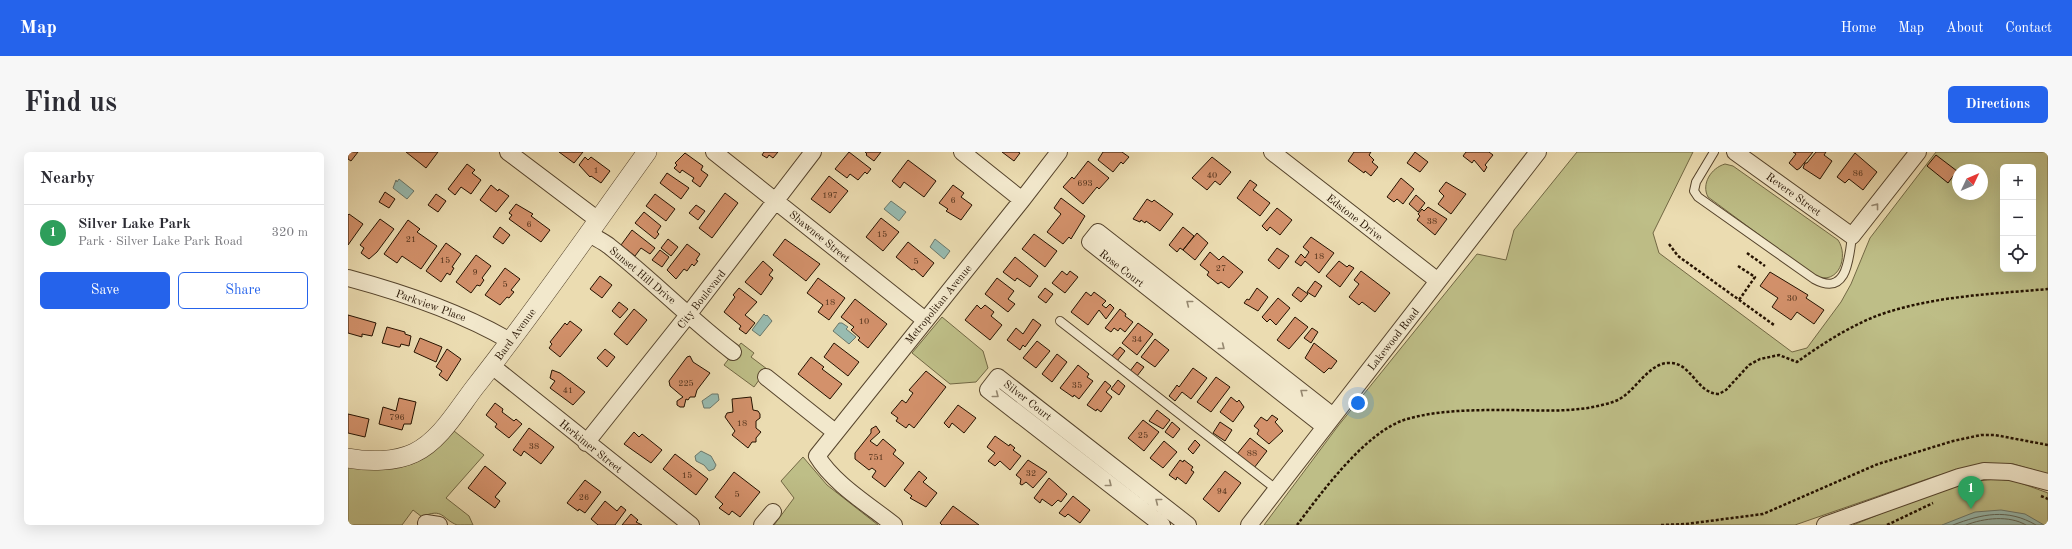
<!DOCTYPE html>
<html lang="en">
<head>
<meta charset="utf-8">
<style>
  body { margin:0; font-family:"Old Standard TT",serif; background:#f7f7f7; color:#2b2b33 }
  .controls { position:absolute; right:12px; top:12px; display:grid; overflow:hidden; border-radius:6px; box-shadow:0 4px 16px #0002 }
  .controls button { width:36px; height:36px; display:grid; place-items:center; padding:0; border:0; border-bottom:1px solid #e1e1e2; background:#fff; color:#2b2b33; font:20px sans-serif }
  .compass { position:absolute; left:1604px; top:12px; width:36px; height:36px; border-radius:50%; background:#fff; box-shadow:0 4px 16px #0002; rotate:46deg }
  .you { position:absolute; left:1010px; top:251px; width:14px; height:14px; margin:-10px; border:3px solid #fff; border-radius:50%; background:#1a73e8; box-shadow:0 0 0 6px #1a73e833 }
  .badge { display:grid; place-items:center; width:26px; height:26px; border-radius:50%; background:#2563eb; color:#fff; font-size:13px; font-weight:700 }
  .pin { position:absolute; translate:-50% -33px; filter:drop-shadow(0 1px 2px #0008) }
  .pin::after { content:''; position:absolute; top:21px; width:14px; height:12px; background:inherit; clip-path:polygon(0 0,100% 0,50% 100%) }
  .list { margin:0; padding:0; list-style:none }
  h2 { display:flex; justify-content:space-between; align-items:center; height:52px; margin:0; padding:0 16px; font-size:17px }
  h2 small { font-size:13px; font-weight:400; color:#7c7c81 }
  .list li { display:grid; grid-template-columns:26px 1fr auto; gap:12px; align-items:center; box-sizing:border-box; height:56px; padding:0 16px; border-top:1px solid #e1e1e2 }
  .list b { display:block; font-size:15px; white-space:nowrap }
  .list p { margin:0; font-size:13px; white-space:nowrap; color:#7c7c81 }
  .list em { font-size:13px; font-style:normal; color:#7c7c81 }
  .actions { display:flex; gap:8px; padding:12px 16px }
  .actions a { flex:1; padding:9px 0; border:1px solid #2563eb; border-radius:6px; text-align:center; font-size:14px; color:#2563eb }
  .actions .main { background:#2563eb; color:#fff }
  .icon { flex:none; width:22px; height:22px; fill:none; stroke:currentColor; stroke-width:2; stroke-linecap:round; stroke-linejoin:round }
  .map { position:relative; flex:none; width:1700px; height:373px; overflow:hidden; border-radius:6px }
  header { display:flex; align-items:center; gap:24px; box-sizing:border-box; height:56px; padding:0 20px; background:#2563eb; color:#fff }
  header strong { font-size:19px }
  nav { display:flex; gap:22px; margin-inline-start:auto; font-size:14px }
  .intro { display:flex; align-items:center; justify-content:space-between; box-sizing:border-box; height:96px; padding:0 24px }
  h1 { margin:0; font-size:28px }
  .button { padding:10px 18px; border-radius:6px; background:#2563eb; color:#fff; font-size:14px; font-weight:700 }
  main { display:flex; gap:24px; padding:0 24px }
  aside { flex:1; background:#fff; border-radius:6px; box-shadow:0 4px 16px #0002 }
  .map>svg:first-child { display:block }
  .green { fill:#bebe87; stroke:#726844; fill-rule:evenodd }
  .water { fill:#98bbb0; stroke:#6a776a }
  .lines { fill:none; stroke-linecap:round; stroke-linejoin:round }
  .shore { stroke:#5e6658; stroke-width:1 }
  .building { fill:#d3916b; stroke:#251200 }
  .service-casing { stroke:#56442c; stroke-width:10 }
  .minor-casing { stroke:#56442c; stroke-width:18 }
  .tertiary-casing { stroke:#56442c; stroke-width:20 }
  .path { stroke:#251200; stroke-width:2.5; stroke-dasharray:3 2; stroke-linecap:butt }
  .service { stroke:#f2e8cc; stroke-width:8 }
  .minor { stroke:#f2e8cc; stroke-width:16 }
  .tertiary { stroke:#f2e8cc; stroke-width:19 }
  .oneway { stroke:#968870 }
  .labels { text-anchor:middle; stroke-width:3; stroke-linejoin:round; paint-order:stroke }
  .number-label { font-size:9px; fill:#50321b }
  .street-label { font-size:11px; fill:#251200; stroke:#f2e8cc }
</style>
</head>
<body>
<header>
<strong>Map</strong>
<nav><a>Home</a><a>Map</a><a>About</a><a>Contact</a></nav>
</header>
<div class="intro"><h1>Find us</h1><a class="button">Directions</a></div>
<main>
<aside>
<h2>Nearby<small></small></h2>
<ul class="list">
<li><span class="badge" style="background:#2e9e5b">1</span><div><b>Silver Lake Park</b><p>Park · Silver Lake Park Road</p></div><em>320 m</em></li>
</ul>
<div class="actions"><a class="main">Save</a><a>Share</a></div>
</aside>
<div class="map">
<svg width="1700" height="373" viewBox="0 0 1700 373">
  <rect width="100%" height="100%" fill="#ebdcb1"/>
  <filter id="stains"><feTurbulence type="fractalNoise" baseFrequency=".005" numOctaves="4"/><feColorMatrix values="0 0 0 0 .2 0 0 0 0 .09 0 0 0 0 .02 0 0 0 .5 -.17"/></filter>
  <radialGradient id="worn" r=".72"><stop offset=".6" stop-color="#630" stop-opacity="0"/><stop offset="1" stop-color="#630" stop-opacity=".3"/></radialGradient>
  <path class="green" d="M1229 0H1345L1305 81 1311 101 1444 200 1459 196 1493 150 1503 132 1522 86 1588 0H1700V322L1665 312 1629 313 1588 324 1447 373H916L990 274 1129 102 1158 108 1166 78ZM1655 15H1685V117H1655ZM1610 18H1634V42H1610Z
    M1377 12 1385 14 1490 88C1501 104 1491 134 1467 124L1360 45C1353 32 1363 16 1377 12Z
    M594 165 635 199 640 216 628 230 602 232 564 201Z
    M393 191 406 201 403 205 419 217 406 235 376 213Z
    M106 279 136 303 98 346 121 364 125 373C120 373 113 373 109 373 94 367 95 355 74 365L65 358 54 373H0V313C51 320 70 319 106 279Z
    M455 305 479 333 530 373H426L446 346 433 329Z
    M1649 327 1667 329 1700 341V373H1505C1551 355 1599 330 1649 327Z"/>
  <path class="water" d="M51 27 66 39 59 47 45 36 48 28 49 30Z
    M543 49 558 60 551 69 536 57Z
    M587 87 602 99 596 107 582 95Z
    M416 162 418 164 419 163 424 169 412 184 404 178Z
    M491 171H494L500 175 498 177 508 185 501 192 485 179Z
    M364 242H370L371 248 362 256H356L354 249Z
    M353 299 363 304 368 313 366 317 361 319 356 313 348 309 347 304Z
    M1653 358 1677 362 1696 373H1594L1627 360Z"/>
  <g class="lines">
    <path class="shore" d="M1605 373C1634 362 1659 356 1688 373
      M1618 373C1636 366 1661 363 1678 373"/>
  </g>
  <path class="building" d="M0 0H10L3 9 0 7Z
    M58 0H90L78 16Z
    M211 0H235L226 11Z
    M416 0H430L425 6 421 3 419 6 414 3Z
    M501 0 523 17 519 22 517 20 510 28 502 22 499 26 487 17Z
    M517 0H533L526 9 518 3 519 2Z
    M654 0H670L672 1 666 9Z
    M755 0H774L781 5 775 12 773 10 765 20 750 8Z
    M1006 0H1023L1021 3 1026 8 1024 10 1030 15 1023 24 1017 19 1016 21 1000 9Z
    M1067 0 1080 10 1072 20 1059 11Z
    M1118 0H1141L1145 3 1137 13 1139 15 1136 20 1126 8 1124 11 1115 4Z
    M1445 0H1465L1452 16 1449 18 1441 11 1448 2Z
    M1468 0H1478L1476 3 1484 9 1472 27 1455 16 1457 11H1459Z
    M337 1 355 14 353 18 360 23 352 35 344 29 346 26 334 18 332 21 326 16 329 13 327 11Z
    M1507 1 1529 20 1515 38 1501 27 1497 31 1489 25Z
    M1588 3 1609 19 1600 31 1579 14Z
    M237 5 240 8 243 5 262 19 253 31 243 24 242 25 231 13Z
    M864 5 883 20 872 33 867 29 859 38 844 26Z
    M560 8 588 29 576 45 556 30 552 36 544 29Z
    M740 9 761 26 751 37 749 35 735 52 715 35 724 25 726 27Z
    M119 12 127 18 124 21 133 28 123 42 113 35 107 43 100 37Z
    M319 21 341 36 333 47 312 31Z
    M481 24 500 39 482 61 463 47Z
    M1053 26 1066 37 1055 52 1049 47 1046 50 1039 45Z
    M902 28 909 33 905 38 922 51 912 64 889 46Z
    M1098 30 1118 42 1103 62 1090 52 1096 44 1091 39Z
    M143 33 150 39 151 37 161 44 148 60 132 48Z
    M605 33 616 41 613 45 624 53 613 68 598 59 600 57 591 51Z
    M37 40 47 47 41 56 31 50Z
    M377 41 390 51 364 86 351 76Z
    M88 42 98 49 90 60 80 53Z
    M307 42 327 57 318 69 298 54Z
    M1068 43 1077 51 1070 60 1061 52Z
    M713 46 737 64 723 87 721 85 715 92 699 80 713 62 706 56Z
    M799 47 804 50 806 48 825 62 812 79 798 69 797 71 793 68 792 70 785 67Z
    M168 52 185 62 183 64 202 78 193 90 161 67 164 63 161 61Z
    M348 53 357 59 350 68 341 61Z
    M1080 55 1099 67 1087 83 1069 68 1072 64 1070 62 1074 57 1076 59Z
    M929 56 944 68 932 83 922 75 919 79 914 74Z
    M296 60 313 74 309 80 311 82 307 87 287 71Z
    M1 62 15 72 0 93V63Z
    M533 66 551 80 535 99 518 85Z
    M32 67 46 77 29 100 21 107 13 101 16 96 12 93Z
    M60 68 72 77 69 80 89 94 73 117 54 104 49 111 36 102Z
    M152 75 162 83 155 92 145 85Z
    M835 75 846 84 835 98 832 96 829 100 821 93Z
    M284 78 307 96 302 102 293 96 287 104 273 93Z
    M849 81 860 91 847 108 835 98Z
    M686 82 709 99 697 115 674 97Z
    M963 85 986 101 971 121 957 109 953 114 947 110 953 102 957 106 961 100 955 95Z
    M320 87 330 95 323 104 313 96Z
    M437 87 472 112 458 129 425 103Z
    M560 90 586 111 575 125 566 117 564 118 548 105Z
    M98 91 113 102 104 115 106 116 102 123 99 121 93 130 78 119Z
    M339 92 352 102 348 108 350 109 346 114 344 112 339 119 336 117 328 127 319 118Z
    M929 96 941 104 931 117 920 108Z
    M312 98 321 105 314 115 304 108Z
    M862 100 871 108 875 104 895 120 881 136 873 130 870 132 859 123 861 120 852 113Z
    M128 103 143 114 134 126 136 128 132 134 129 133 123 141 108 130Z
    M667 105 690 124 682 135 669 126 667 129 655 120Z
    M415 109 425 118 421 123 425 126 413 143 397 130Z
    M991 109 999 115 1001 113 1006 116 992 135 978 124Z
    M157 116 172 127 163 138 166 140 161 146 159 145 152 153 137 143Z
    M714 119 719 123 722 119 730 125 717 141 704 131Z
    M1013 119 1042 141 1027 160 1014 150 1011 153 1001 145 1011 132 1006 128Z
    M1422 120 1460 143 1458 146 1476 158 1466 172 1449 160 1443 168 1424 155 1430 146 1412 134Z
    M252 124 264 133 254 146 242 137Z
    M470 126 497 146 481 168 470 160 475 153 459 141Z
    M649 126 666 139 660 147 667 152 660 160 637 142Z
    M967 129 974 134 967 145 959 140Z
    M950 135 960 142 953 150 944 143Z
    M391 136 409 150 397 163 407 171 398 182 391 177 393 174 376 160 387 145 385 143Z
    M697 136 705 142 698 151 690 145Z
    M909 136 920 145 910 159 896 151 899 147 901 148Z
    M738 140 743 144 746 140 758 149 754 153 758 156 762 152 766 156 758 167 751 158 740 173 723 160Z
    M930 146 942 156 928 173 922 167 919 170 914 165Z
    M507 147 539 172 520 196 510 188 512 186 503 178 506 175 493 165Z
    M271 150 280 157 272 166 264 159Z
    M629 153 633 157 637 153 646 160 643 164 654 173 642 188 617 168Z
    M286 157 299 168 279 193 266 182Z
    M772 157 778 162 777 164 785 170 777 180 772 176 770 179 766 176 763 180 757 176Z
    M0 163 28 171 24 184 14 182V185L0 181Z
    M947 165 960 175 941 197 929 188Z
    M685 167 693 173 677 195 675 193 672 198 659 188 668 176 675 182Z
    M222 169 234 178 212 205 201 196 204 192 202 190 217 171 219 173Z
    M790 171 805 182 789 203 774 191Z
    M39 175 57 180V182L63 184 61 194 53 192 52 195H50L34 191Z
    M964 176 970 180 963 191 956 186Z
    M72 186 94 195 88 210 66 200Z
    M807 187 821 198 807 215 793 205Z
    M689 189 702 199 688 216 675 206Z
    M486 191 511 210 500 224 476 205Z
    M966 191 989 209 983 217 981 216 976 221 957 206Z
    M772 195 777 199 769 209 764 204Z
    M99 197 113 207 99 229 91 223 94 219 88 215Z
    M257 197 267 205 259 215 249 206Z
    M709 202 719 210 704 230 694 222Z
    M342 204 345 210 362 221 349 238 347 245H342L340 248 338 247 336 255H332L329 253V249L335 245 322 234 321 229 339 205Z
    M463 205 476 215 474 217 494 232 482 247 450 222Z
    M789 210 796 215 789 224 782 219Z
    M730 213 741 222 739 225 745 229 731 247 726 243 725 245 712 236Z
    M845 216 859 226 843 247 834 240 827 249 821 244 829 233 831 235Z
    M204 218 212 221 237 240 225 253 202 236 207 229 202 226Z
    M578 219 598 235 566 276 561 272 558 276 548 269 550 266 543 261 554 248 558 251 565 241 561 238Z
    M868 225 882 235 863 260 849 250Z
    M770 228 777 234 771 243 763 237Z
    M757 229 763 234 758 240 764 245 753 260 749 257 748 259 739 253Z
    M403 245 405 258 410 259 412 262V266L408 269V276L413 280 408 286V290H404L400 296 384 283 387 279 377 265 379 261 385 260 384 247Z
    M883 245 889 250 891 248 896 255 885 270 872 260Z
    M51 246 68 250 63 272H56L54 278 31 272 35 255 48 259Z
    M147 251 155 257 154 260 166 269 168 267 174 272 161 286 147 275 149 272 138 263Z
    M610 253 628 266 616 281 604 271 601 276 596 271Z
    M809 258 822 268 815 277 801 269Z
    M0 262 21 267 17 285 0 281Z
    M924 263 930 267 927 270 935 279 921 292 909 282 911 278 906 274 913 265 919 269Z
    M795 268 811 280 796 299 780 286Z
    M824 270 832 277 825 286 817 280Z
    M872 270 884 278 877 289 865 281Z
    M528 274 532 280 522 289 529 294 535 287 548 298 545 302 556 311 537 335 524 325 528 319 524 316 521 318 507 307V301L523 281V277Z
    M181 276 206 295 193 312 176 299 173 304 165 298Z
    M286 280 291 285 294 282 314 298 303 311 276 292Z
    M647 284 661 294 662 292 667 296 665 298 673 304 662 318 652 309 647 314 640 309 647 301 639 295Z
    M902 286 919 299 906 316 889 302Z
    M847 288 852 293 845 302 840 297Z
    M816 289 829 300 815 316 802 306Z
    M327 302 360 327 348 343 315 317Z
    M680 308 699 320 685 336 678 330 674 333 672 332 673 327 668 323Z
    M832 308 835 310 836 308 845 315 843 318 846 320 838 332 829 325 828 328 821 323Z
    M137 314 158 331 147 345 152 349 147 356 120 336Z
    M571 319 579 326 575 330 589 341 578 355 562 346 564 344 556 338Z
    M877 319 893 331 871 360 855 347Z
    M386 320 412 340 392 365 384 359 381 363 371 356 375 352 367 345Z
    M701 326 719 342 713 350 710 348 704 354 694 347 692 351 686 346Z
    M237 328 253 340 237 361 231 357 230 359 219 351Z
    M725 344 742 358 732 371 720 362 717 365 711 361Z
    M257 349 269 359 273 354 278 358 267 373H250L243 367Z
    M605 354 631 373H594L592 371Z
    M283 362 290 368 288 370 294 373H274Z"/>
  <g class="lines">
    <defs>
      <path id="service" d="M1366 0 1348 30 1346 39 1350 45 1466 127C1499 145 1501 107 1504 84
        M712 169 928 337"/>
      <path id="minor" d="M160 0 250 68
        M366 0 577 168
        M614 0 674 48
        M924 0 1090 129
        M1387 0 1504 84 1570 0
        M240 81C247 86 255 89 261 94 304 128 342 167 385 200
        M0 126C56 141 112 160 162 189
        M144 214 343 373
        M418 225 487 280
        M977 275 742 90 750 80 985 264
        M238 291 340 163 465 0
        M78 371 91 373
        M414 373 425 360
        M546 373C521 353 485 331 469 304L674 48 711 0
        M814 373 640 238 650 225 840 373
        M901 373 1190 0
        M1477 373 1611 325 1636 319 1662 320 1700 330"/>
      <path id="tertiary" d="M0 306C20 310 47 310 66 301 92 289 110 257 127 235 187 159 242 79 299 0"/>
    </defs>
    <use href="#service" class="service-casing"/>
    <use href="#minor" class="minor-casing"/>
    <use href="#tertiary" class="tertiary-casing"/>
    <path class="path" d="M1321 92 1330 104 1426 173
      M1399 101 1417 114
      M1390 114 1407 125 1391 148
      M1693 344 1700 347
      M949 373C974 340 1018 279 1059 267 1091 258 1125 258 1158 258 1190 258 1223 261 1254 253 1262 251 1270 249 1276 244 1290 234 1303 210 1322 211 1344 211 1349 242 1371 242L1378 238 1401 213 1412 207 1431 203 1449 210C1474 192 1502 174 1531 163 1585 144 1644 142 1700 137
      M1313 373 1338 372 1415 362 1530 312 1605 289 1633 283H1647L1700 293
      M1539 373 1585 351"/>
    <use href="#service" class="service"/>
    <use href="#minor" class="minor"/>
    <use href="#tertiary" class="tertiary"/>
  </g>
  <defs><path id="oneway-chevron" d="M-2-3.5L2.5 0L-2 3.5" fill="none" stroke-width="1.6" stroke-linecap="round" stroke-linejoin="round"/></defs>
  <g class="oneway">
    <use href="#oneway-chevron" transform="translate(1528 54) rotate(-52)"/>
    <use href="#oneway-chevron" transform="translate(841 151) rotate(-142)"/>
    <use href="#oneway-chevron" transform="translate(874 195) rotate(38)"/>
    <use href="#oneway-chevron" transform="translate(955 240) rotate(-142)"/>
    <use href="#oneway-chevron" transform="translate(648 243) rotate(38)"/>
    <use href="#oneway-chevron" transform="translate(761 332) rotate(38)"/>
    <use href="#oneway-chevron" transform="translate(810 349) rotate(-142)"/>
  </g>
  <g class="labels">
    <g class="number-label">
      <text x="248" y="21">1</text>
      <text x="1510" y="24">86</text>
      <text x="864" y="26">40</text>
      <text x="737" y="34">693</text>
      <text x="482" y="46">197</text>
      <text x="605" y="51">6</text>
      <text x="1084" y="72">38</text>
      <text x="181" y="75">6</text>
      <text x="534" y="85">15</text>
      <text x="63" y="90">21</text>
      <text x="971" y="107">18</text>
      <text x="97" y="111">15</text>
      <text x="568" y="112">5</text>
      <text x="873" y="119">27</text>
      <text x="127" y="123">9</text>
      <text x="157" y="135">5</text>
      <text x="1444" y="149">30</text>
      <text x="482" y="153">18</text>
      <text x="516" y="172">10</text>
      <text x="789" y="190">34</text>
      <text x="338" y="234">225</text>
      <text x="729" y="236">35</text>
      <text x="220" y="241">41</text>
      <text x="49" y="268">796</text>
      <text x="394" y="274">18</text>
      <text x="795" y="286">25</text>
      <text x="186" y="297">38</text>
      <text x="904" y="304">88</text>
      <text x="528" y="308">751</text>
      <text x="683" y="324">32</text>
      <text x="339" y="326">15</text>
      <text x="874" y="342">94</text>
      <text x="389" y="345">5</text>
      <text x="236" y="348">26</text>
    </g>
    <g class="street-label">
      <text transform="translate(1446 42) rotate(36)" y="4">Revere Street</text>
      <text transform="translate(1007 65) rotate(38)" y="4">Edstone Drive</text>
      <text transform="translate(472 84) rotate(39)" y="4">Shawnee Street</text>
      <text transform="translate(774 116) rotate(38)" y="4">Rose Court</text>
      <text transform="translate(295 123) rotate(40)" y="4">Sunset Hill Drive</text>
      <text transform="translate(353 147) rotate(-52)" y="4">City Boulevard</text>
      <text transform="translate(590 152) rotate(-51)" y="4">Metropolitan Avenue</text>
      <text transform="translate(83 153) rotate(20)" y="4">Parkview Place</text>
      <text transform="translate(167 182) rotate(-54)" y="4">Bard Avenue</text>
      <text transform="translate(1045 187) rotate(-52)" y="4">Lakewood Road</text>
      <text transform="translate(680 248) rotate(38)" y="4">Silver Court</text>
      <text transform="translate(243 294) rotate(39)" y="4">Herkimer Street</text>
    </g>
  </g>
  <rect width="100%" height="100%" filter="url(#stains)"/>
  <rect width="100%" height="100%" fill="url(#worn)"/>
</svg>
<div class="controls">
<button>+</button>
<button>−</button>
<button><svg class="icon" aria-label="locate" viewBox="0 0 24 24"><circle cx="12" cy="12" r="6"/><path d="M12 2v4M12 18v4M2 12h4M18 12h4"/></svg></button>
</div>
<svg class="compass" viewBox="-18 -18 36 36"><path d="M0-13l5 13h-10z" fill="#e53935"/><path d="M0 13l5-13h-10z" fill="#7c7c81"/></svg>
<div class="you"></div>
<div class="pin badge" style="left:1623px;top:357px;background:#2e9e5b">1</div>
</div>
</main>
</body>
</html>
